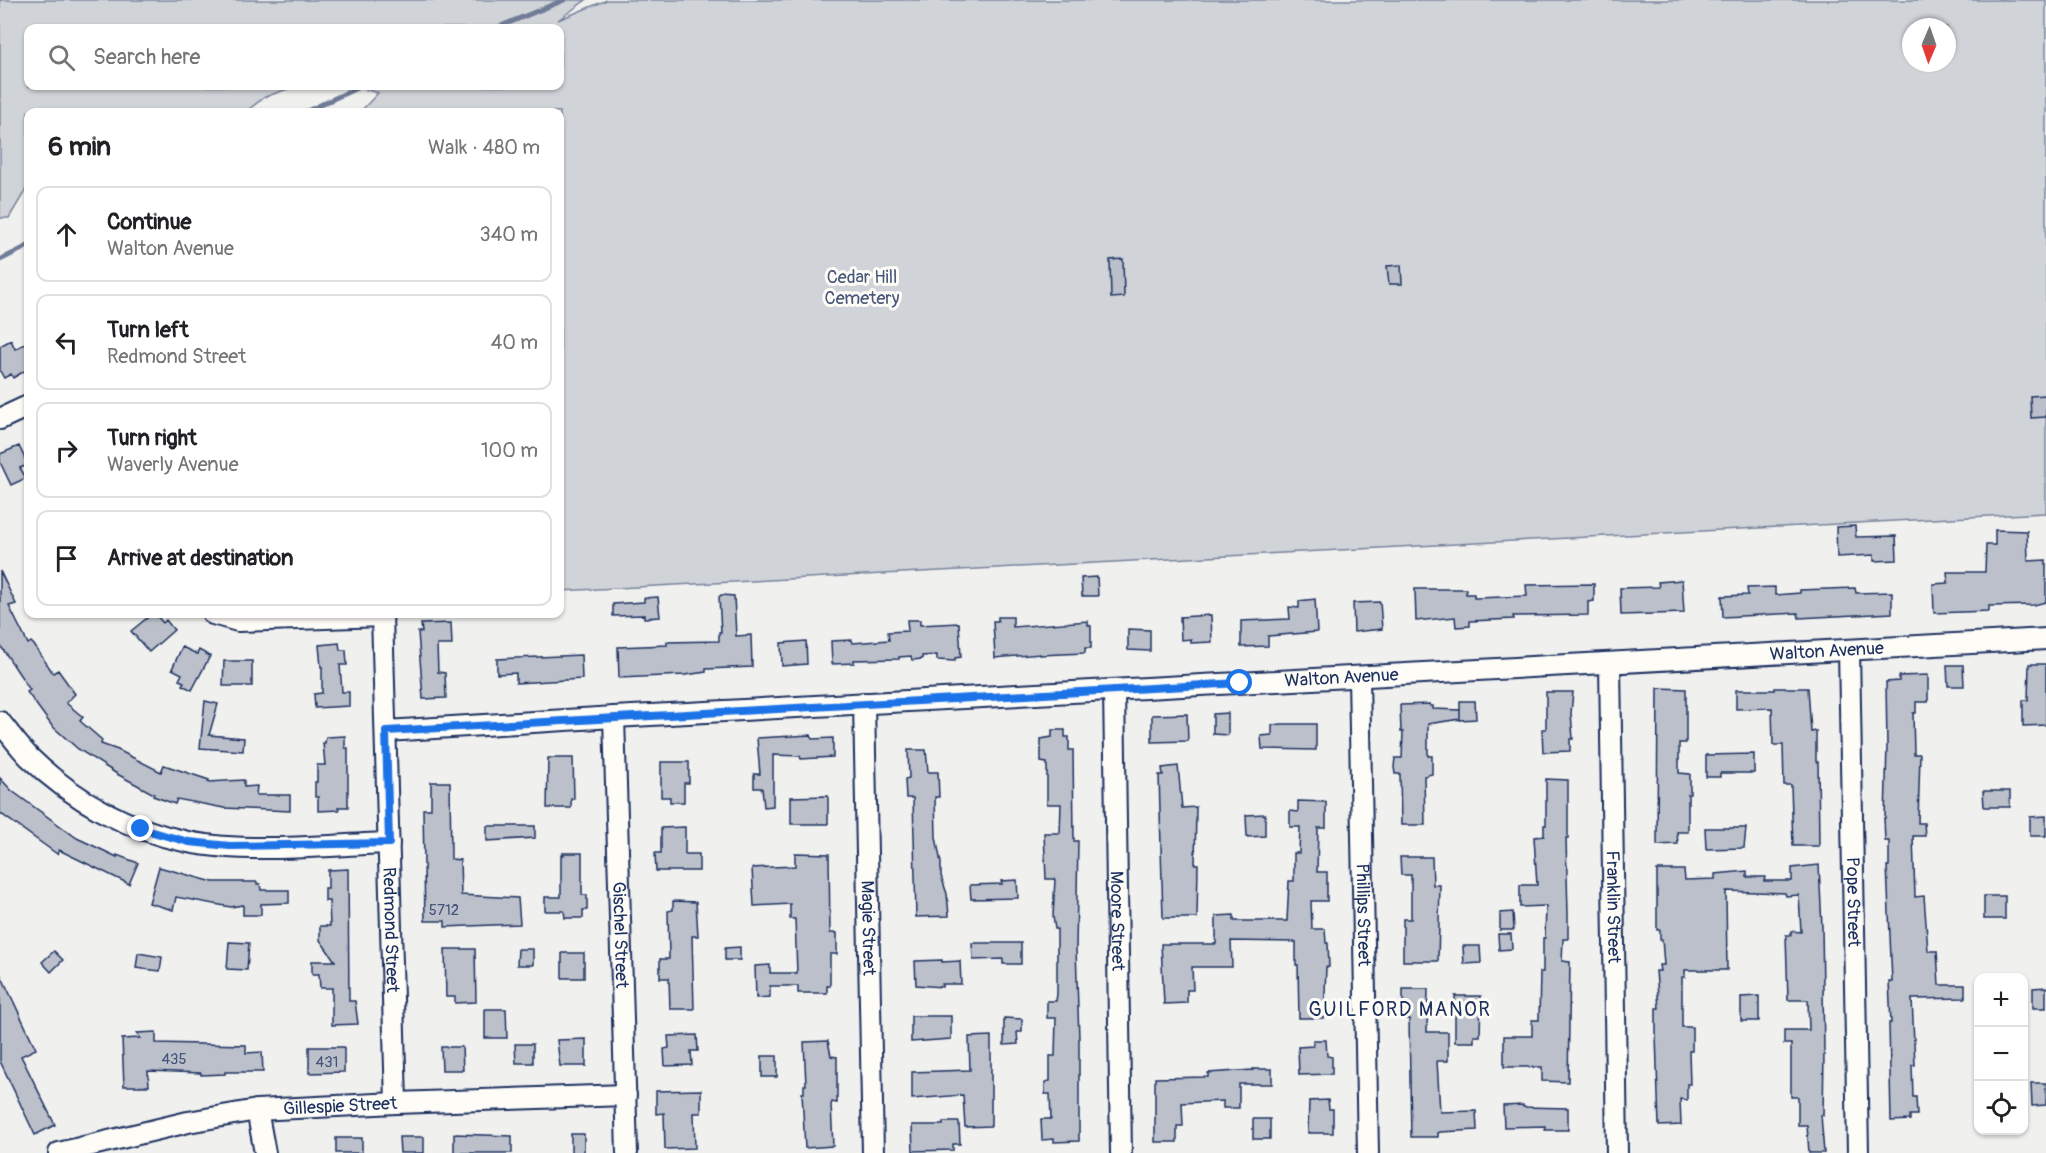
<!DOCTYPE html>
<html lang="en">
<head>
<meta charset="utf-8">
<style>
  body { margin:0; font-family:Pangolin,sans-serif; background:#f2f2f2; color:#202124 }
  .controls { position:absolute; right:18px; bottom:18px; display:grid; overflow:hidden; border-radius:12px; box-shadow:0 2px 4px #0004 }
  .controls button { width:54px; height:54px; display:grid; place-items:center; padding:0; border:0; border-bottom:2px solid #e0e0e0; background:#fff; color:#202124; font:30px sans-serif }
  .compass { position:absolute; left:1902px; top:18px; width:54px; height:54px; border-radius:50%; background:#fff; box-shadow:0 2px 4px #0004; rotate:182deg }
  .stop { position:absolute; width:18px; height:18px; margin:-14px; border:4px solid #1a73e8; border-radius:50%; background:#fff }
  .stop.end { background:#1a73e8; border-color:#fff; box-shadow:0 2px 6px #0008 }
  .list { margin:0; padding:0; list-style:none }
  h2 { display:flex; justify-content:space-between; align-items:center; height:78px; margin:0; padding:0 24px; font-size:26px }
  h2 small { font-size:20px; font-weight:400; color:#757577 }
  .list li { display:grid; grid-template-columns:39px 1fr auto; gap:18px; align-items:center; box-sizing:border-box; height:96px; margin:0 12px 12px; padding:0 12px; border:2px solid #e0e0e0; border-radius:12px }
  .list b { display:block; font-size:22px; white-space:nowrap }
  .list p { margin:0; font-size:20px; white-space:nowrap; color:#757577 }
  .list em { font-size:20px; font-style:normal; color:#757577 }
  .icon { flex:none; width:33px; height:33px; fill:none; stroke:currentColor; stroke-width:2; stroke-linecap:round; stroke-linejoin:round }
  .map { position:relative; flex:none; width:2046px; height:1153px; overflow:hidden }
  .search { position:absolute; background:#fff; box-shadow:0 2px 4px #0004; left:24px; top:24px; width:540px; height:66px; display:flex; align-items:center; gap:15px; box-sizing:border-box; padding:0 21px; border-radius:12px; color:#757577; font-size:22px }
  .panel { position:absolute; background:#fff; box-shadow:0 2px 4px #0004; left:24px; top:108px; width:540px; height:510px; border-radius:12px }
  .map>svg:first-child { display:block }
  .green { fill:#d0d3d8; stroke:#76819b; stroke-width:1.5; fill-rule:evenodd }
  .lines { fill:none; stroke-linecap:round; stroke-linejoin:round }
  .stream { stroke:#6f7b97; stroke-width:5 }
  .building { fill:#bbc0ca; stroke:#1b2f5e; stroke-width:1.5 }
  .minor-casing { stroke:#1b2f5e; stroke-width:24 }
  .minor { stroke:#fdfcf7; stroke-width:20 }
  .route { stroke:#1a73e8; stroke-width:8 }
  .labels { text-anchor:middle; stroke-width:6; stroke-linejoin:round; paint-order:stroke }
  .number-label { font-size:15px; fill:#435379 }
  .park-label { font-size:18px; fill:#48587c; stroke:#fdfcf7 }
  .street-label { font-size:18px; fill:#1b2f5e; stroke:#fdfcf7 }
  .neighbourhood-label { font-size:20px; letter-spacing:1.5px; fill:#1b2f5e; stroke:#fdfcf7 }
</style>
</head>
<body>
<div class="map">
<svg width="2046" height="1153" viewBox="0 0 2046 1153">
  <rect width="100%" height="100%" fill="#f0f0ee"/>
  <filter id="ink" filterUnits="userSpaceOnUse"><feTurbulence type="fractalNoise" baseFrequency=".0167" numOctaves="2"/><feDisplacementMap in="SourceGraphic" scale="12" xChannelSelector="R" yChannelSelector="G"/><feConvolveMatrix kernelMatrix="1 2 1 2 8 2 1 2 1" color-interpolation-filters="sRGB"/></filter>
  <g filter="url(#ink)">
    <path class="green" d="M0 0H586L558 20 607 0H2046V513L560 591V112H360L378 93 352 86H560V28H28V86H296L265 97 245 112H28V186L9 218H0ZM1911 27H1947V63H1911Z"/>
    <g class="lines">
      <path class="stream" d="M496 28 564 0
        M305 112 361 86
        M0 260 28 246"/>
    </g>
    <path class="building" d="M1123 259 1124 297 1111 298 1110 260Z
      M1401 265 1402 284H1389L1387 266Z
      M11 340 15 349 28 342V369L13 378 11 374 4 378 0 371V346Z
      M2046 395V417L2031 418 2030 396Z
      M19 446 28 465 20 468 26 478 11 485 0 462V454Z
      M1855 526 1856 537 1896 536 1897 560 1874 561V555L1837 557 1836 527Z
      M1995 530 2027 531 2028 561 2046 560V602L2034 605 1989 606V611L1934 613 1933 584 1948 583 1947 572H1985L1986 545H1995Z
      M0 571 16 604 9 606 28 644 31 642 34 645 53 673 58 670 75 694 66 703 83 717 80 721 102 740 101 744 118 750 161 772 164 765 209 780 208 782 244 780V787L257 786 256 795H290V811L224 808 177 799 175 804 153 796 154 794 117 774 78 749 52 726 27 692 30 690 0 645Z
      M1097 577 1098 596H1082L1081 578Z
      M1682 580 1684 613 1621 615 1620 588 1659 587 1658 582Z
      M1594 584V601L1588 602V615L1513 616 1514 619 1470 621V626L1456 627 1455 617 1416 621 1415 589H1466V594H1474V598H1477L1527 596 1526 585Z
      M1775 587V595L1800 593V590L1855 588 1856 593 1892 592V613L1799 618 1798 613 1723 617 1722 596 1748 595 1747 588Z
      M721 595 734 596 736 636 751 635 752 667 706 669V672L685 675 619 678 618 647 667 645V642L719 641V632H721L719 597Z
      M658 597 660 617 644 618V615L613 616V604L644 602V598Z
      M1315 599 1317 632 1268 636V646L1241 647V621L1290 619 1289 607 1299 608V601Z
      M1380 602 1382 629 1354 632 1353 603Z
      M152 614H155L163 623 166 620 174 630 149 652 131 631Z
      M1211 615 1212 642 1191 643V639L1181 640 1180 617Z
      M998 617H1013V627L1088 621V625L1091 626V648H1085V653L1040 655V654L995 658 993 621H998Z
      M907 620H920V625L959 623 961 657 955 658V661L937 660V655L922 656V659L912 660 911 656 899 657V659L854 660V663L832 664 831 641 852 640 853 643 889 640 888 632 908 631Z
      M451 623 452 645H437L438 672 445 673 446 698 423 699 418 632H422L421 624Z
      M1128 629 1150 630V651L1128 650Z
      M806 641 807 664 782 666 781 643Z
      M339 643 340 650H346L347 665H340L342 692H349V706L315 708 314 694 322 693V667H321L319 645Z
      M182 647 197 654 199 650 210 656 192 690 182 685 184 682 179 680 182 674 172 669Z
      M581 655 582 679 516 683V673L497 674V659Z
      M224 661H252V686H223Z
      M2029 664H2046V725L2023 726V700H2028Z
      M1947 665H1963L1964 686H1948Z
      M1928 675V702H1916V713H1913L1914 754H1920L1918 823H1924L1925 836H1913L1915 897 1924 896 1928 951H1937L1939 985H1965V998L1912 999 1915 1065H1912L1913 1097H1916L1917 1115H1910V1120L1891 1121 1889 1023H1891L1889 982H1892L1887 866H1889V841H1885L1884 818H1885L1887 745 1886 682 1899 681V676Z
      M1658 688 1686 689V743H1679V773L1690 774V794H1688V832H1677L1678 844 1657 845Z
      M1775 688H1808L1811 732 1816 731V762H1818L1819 846H1793L1791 785H1784L1783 745H1773L1772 708 1736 709V690H1775Z
      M1546 692H1573L1571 713 1573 739H1570V751L1543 752 1542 729H1546Z
      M205 701 218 704 209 735 244 738 243 751 200 748Z
      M1460 701H1475L1476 719 1460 720Z
      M1430 704V706H1433V709L1460 710V719L1428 724V756H1432V774L1424 776 1425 825H1401L1400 774H1395L1394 767 1395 758H1402L1403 732H1401L1400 705Z
      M1228 713V735L1213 734V714Z
      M1187 714 1188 741 1152 742V715Z
      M1282 724H1316V750L1262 749 1261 736 1272 735V725Z
      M1052 730H1065V737H1069V750H1073L1074 841H1078L1076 948 1079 1039V1141L1054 1142V1139L1042 1140 1041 1119H1051L1050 1094H1045V1082L1050 1081V1056H1055L1056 1018H1047V1001H1056L1057 994V929H1055L1053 916 1055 879H1046L1044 833H1060L1061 804H1047V763L1041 762V739L1052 737Z
      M811 735 812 739 833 738V757L801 759 800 756 773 755V806L764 807 762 788H754V774H760L757 738Z
      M345 736V748H348V807H338L339 810 318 811V797H315V782H317V765H325L323 743H325L326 737Z
      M908 750H926L928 772H938L939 797H935L936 837 941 863V876L947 894 949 916 916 917 913 798H906L905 779 909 778Z
      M1754 754V773H1720V777H1706V755Z
      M548 758H573L574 799H571V808H547Z
      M661 762H689V783H684V802H670V797H661Z
      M1178 766 1182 808 1196 807 1195 864H1198L1197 918H1163L1159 775H1163L1162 768Z
      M0 778 12 791 77 838 117 857V855L138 863 129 884 59 850 57 854 0 813Z
      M1546 779 1568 780V838H1566L1568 914V939H1563L1562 961 1570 962 1568 1082 1542 1081V1067H1504V1036H1532V1020H1539L1540 972H1543V938H1545L1546 906 1520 907V885H1537L1534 837 1544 836V825H1546Z
      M431 782H450L451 859 460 860 461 895 518 898 520 924 445 927V921H425L423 809H431Z
      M1983 791H2010V807H1984Z
      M828 796V824H791V797Z
      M1298 801 1326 802V828H1318L1317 872H1327V901H1311L1312 929H1325L1326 943H1328L1329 967H1326L1324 1018H1299L1298 965H1296V942L1231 941 1232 967H1192L1193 990H1187V1003L1164 1004 1161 944H1216V916L1234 915V921H1287L1289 881H1294V853H1299L1300 827H1290V811L1298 812Z
      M1265 814V836L1247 837 1246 815Z
      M2046 816V836H2030V817Z
      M487 826H535V838L487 841Z
      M685 827V854H699V871H656L655 853H661V828Z
      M1705 828H1746L1744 848 1706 849Z
      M563 853H582V895H587V910H583V918H565L564 911H545V897H561V855H564Z
      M795 853 829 854 830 933H837V954H830V986H827V993H798V986H770V997L756 998 755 966 770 965V973H797L795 919H790V904L754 906 752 868 795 866Z
      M1400 857H1432L1433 885H1440L1438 961H1403V919H1411V875H1401Z
      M1819 865 1822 927 1824 1052 1823 1115H1821L1824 1153H1809L1807 1125H1798V1097H1791V1044H1784V1030H1809L1808 1000H1788L1786 935H1791V931L1801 932 1799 895 1786 896 1785 893 1726 891 1727 970H1685V977H1682V1027H1692V1051H1689L1690 1084H1687V1100L1680 1099 1681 1125 1659 1126 1656 1035V1008H1659L1656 971H1660L1659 965H1664L1662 939H1660V930H1657V870H1684L1685 880 1715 879V874L1747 871V877H1765L1764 881H1792V868Z
      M159 867 213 882H257V884H260L261 890H289V903L261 904V915H243V905L231 907 176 897 173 910 149 903Z
      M348 869 349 1001H355L358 1024 332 1025V988H320L319 974H312V961H335L320 940V926H330L329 901H325V888H328V870Z
      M1017 880 1018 898 971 899 970 885 1002 884 1001 881Z
      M1984 896H2005V919H1984Z
      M673 901 696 902 698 936H692L694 1009H670L669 978H660V959H669L668 911 673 910Z
      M1513 912 1514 930H1500V913Z
      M1498 934H1511L1512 949 1499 950Z
      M229 942 249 943 247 970 227 969Z
      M972 943H1021V964H1003V959L973 960Z
      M1463 946H1480L1481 963 1464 964Z
      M740 947V960H725V948Z
      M445 949H475L476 1002 455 1003V997H446Z
      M518 949H533V965H517Z
      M54 951 63 960 51 972 42 962Z
      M138 953 162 957 160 971 136 968Z
      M562 953H584V978H562Z
      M942 960V962L960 961 961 984H942V987L916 985 915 961Z
      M0 973 36 1049 21 1056 55 1125 35 1135 0 1061Z
      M2046 987V1008H2033V988Z
      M1403 989H1428L1427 1032H1448V1061H1437L1440 1112 1476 1111 1477 1130 1440 1132 1438 1133V1137H1411L1409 1019H1406V1013H1403Z
      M1455 996H1481L1480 1036H1474V1042H1455Z
      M1759 996V1021H1741V997Z
      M485 1009H506L507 1038H485Z
      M911 1016H951V1039L911 1042Z
      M1004 1018 1022 1019V1032H1017L1018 1044 1004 1045Z
      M156 1032V1043L246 1045V1053L262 1052 263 1072H225V1074L201 1075V1073L148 1071 149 1086H124L122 1039 140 1038 137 1033Z
      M697 1035 698 1051H691L692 1065 665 1066 664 1049 669 1048 668 1036Z
      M991 1036V1126L965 1127 963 1095 912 1099V1072L970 1070 969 1037Z
      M586 1039V1066H560L557 1040Z
      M1313 1040H1326L1327 1056 1332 1057V1074L1299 1075 1298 1047 1313 1046Z
      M828 1041 831 1056 837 1057V1103L832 1102 831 1105 833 1146 805 1148 802 1093H804V1085H806L804 1042Z
      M515 1044H533V1063H516Z
      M309 1047H344V1072L309 1073Z
      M441 1047H462L463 1070H442Z
      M762 1056H777V1077H762Z
      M1253 1069H1272V1084H1239V1108H1223V1101L1182 1103 1183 1126H1177V1142H1155V1078L1208 1077V1073L1253 1070Z
      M2031 1083H2046V1105L2032 1106Z
      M701 1090V1113H694L695 1148 665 1149 664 1113 656 1114V1091Z
      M1328 1100 1329 1109H1333V1133H1308L1309 1101Z
      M1523 1105V1107L1568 1108V1130H1545V1126L1504 1127 1503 1106Z
      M1253 1119H1270V1139H1253Z
      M943 1122H959L960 1144H953V1150L913 1151 912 1125H943Z
      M454 1134 512 1136V1153H454Z
      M571 1134H584V1153H571Z
      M399 1137H424V1153H400Z
      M336 1138H362V1153H336Z"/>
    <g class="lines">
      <defs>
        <g id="minor">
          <path d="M0 419 28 406"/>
          <path d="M213 614 238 621 383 616"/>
          <path id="s1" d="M382 614 396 1103"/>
          <path id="s2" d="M1849 650 1858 1153"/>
          <path id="s3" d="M1610 663 1617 1153"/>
          <path id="s4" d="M1359 677 1368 1153"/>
          <path id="s5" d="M1114 690 1121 1153"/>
          <path id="s6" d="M864 703 873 1153"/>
          <path id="s7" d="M614 717 627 1153"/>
          <path d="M0 722C10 734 19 747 29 757 73 800 128 830 188 842 248 854 327 845 389 843"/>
          <path id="s8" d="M386 731 614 717 2046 639"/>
          <path d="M257 1110 265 1153"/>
          <path id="s9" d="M59 1153 188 1122 257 1110 396 1103 626 1095"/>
        </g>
      </defs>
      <use href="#minor" class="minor-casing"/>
      <use href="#minor" class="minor"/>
    </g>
  </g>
  <g class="lines" filter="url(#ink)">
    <path class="route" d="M141 829 189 842 230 846 389 843 386 731 1240 683"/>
  </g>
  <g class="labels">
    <g class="number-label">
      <text x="444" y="915">5712</text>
      <text x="174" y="1064">435</text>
      <text x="327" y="1067">431</text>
    </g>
    <g class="park-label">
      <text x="862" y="283">Cedar Hill<tspan x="862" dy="21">Cemetery</tspan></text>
    </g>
    <g class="street-label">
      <text dy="6" stroke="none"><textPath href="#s8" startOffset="1443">Walton Avenue</textPath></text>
      <text dy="6" stroke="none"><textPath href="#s8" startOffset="957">Walton Avenue</textPath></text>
      <text dy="6" stroke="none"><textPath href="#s2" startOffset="252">Pope Street</textPath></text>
      <text dy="6" stroke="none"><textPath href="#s3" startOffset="244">Franklin Street</textPath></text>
      <text dy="6" stroke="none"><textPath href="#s4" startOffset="238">Phillips Street</textPath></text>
      <text dy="6" stroke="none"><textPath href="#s5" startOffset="231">Moore Street</textPath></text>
      <text dy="6" stroke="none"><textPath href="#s6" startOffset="225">Magie Street</textPath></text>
      <text dy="6" stroke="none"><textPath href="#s1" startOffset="316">Redmond Street</textPath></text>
      <text dy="6" stroke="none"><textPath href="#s7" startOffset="218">Gischel Street</textPath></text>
      <text dy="6" stroke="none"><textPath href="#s9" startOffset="286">Gillespie Street</textPath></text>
    </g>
    <g class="neighbourhood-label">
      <text x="1400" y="1016">GUILFORD MANOR</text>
    </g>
  </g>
</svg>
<div class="controls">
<button>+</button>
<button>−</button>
<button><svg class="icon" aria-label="locate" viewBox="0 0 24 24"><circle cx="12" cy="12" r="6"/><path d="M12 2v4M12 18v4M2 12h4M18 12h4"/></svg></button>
</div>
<svg class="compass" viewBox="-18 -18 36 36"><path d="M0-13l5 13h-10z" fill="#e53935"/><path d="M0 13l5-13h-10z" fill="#757577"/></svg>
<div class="stop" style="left:1240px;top:683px"></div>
<div class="stop end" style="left:141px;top:829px"></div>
<div class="search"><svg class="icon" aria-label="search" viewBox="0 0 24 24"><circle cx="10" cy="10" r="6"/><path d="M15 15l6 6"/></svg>Search here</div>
<section class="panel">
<h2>6 min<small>Walk · 480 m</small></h2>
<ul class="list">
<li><svg class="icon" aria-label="ahead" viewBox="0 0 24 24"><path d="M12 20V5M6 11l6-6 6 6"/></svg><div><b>Continue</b><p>Walton Avenue</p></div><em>340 m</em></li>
<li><svg class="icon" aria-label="left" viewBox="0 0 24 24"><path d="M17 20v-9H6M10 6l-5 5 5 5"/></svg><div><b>Turn left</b><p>Redmond Street</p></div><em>40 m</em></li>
<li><svg class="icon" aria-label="right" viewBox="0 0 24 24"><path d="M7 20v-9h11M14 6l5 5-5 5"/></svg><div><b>Turn right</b><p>Waverly Avenue</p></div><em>100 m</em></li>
<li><svg class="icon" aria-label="arrive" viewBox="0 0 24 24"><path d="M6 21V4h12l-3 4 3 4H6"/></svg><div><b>Arrive at destination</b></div></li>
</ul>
</section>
</div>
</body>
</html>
